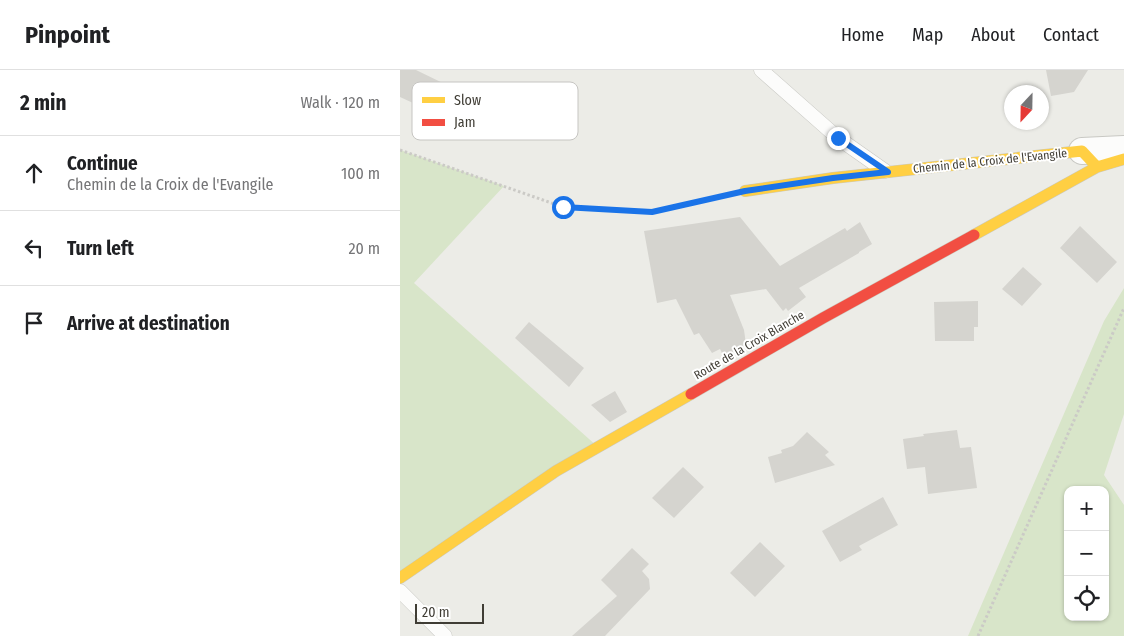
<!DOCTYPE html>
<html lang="en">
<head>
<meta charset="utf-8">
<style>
  body { margin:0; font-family:"Fira Sans Condensed",sans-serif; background:#f6f6f6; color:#202124 }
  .controls { position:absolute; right:15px; bottom:15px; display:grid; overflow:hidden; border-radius:10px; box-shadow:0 1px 4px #0004 }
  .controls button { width:45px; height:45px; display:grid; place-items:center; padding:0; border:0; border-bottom:1px solid #e0e0e0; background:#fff; color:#202124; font:25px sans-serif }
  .compass { position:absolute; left:604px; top:15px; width:45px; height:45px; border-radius:50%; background:#fff; box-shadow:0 1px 4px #0004; rotate:202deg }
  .scale { position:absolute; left:15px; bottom:12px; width:69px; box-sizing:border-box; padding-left:5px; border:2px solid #403d35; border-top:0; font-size:14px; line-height:18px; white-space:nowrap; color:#403d35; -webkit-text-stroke:4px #fff; paint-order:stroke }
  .stop { position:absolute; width:15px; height:15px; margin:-11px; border:4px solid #1a73e8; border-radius:50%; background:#fff }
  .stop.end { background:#1a73e8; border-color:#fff; box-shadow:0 1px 5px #0008 }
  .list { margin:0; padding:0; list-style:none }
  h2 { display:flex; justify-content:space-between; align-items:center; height:65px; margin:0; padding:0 20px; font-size:21px }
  h2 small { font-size:16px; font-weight:400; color:#757577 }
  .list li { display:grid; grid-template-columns:32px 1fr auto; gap:15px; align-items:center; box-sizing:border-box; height:75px; padding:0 20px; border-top:1px solid #e0e0e0 }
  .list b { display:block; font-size:19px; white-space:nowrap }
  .list p { margin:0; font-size:16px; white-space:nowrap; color:#757577 }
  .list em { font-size:16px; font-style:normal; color:#757577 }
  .icon { flex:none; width:28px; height:28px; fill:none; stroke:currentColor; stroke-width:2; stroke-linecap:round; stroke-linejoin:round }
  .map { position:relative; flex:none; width:724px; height:566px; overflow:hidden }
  header { display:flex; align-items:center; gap:30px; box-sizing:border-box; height:70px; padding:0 25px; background:#fff; border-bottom:1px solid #e0e0e0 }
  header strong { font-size:24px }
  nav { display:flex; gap:28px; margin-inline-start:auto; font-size:18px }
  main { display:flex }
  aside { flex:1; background:#fff }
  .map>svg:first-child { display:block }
  .green { fill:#d8e5c9; fill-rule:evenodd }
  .building { fill:#d5d4cf }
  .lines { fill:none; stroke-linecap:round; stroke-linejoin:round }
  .lane-casing { stroke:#c8c8c3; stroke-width:15 }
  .street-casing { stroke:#c8c8c3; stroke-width:28 }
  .slow-casing { stroke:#cac9be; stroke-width:12 }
  .jam-casing { stroke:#cac9be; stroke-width:12 }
  .path { stroke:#cbcac6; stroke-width:3; stroke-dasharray:2.5 2.5; stroke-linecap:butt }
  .lane { stroke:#fcfcfb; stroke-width:14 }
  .street { stroke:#fcfcfb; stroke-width:26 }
  .slow { stroke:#ffcf43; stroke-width:11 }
  .jam { stroke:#f24e42; stroke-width:11 }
  .route { stroke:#1a73e8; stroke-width:6 }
  .labels { text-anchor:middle; stroke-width:4; stroke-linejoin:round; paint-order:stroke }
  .street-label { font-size:12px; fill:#403d35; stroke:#fff }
  .key { fill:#fff; stroke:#c6c5c2; stroke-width:1 }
  .key-label { font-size:14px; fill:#403d35 }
</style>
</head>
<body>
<header>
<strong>Pinpoint</strong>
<nav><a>Home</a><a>Map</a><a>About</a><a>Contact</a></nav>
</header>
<main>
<aside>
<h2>2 min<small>Walk · 120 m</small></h2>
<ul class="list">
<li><svg class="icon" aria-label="ahead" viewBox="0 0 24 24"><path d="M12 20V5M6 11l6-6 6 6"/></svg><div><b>Continue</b><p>Chemin de la Croix de l'Evangile</p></div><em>100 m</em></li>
<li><svg class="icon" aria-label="left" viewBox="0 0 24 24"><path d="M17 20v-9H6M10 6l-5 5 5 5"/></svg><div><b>Turn left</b></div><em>20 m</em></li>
<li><svg class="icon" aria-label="arrive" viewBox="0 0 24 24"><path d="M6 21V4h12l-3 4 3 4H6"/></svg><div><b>Arrive at destination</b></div></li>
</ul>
</aside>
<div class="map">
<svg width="724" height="566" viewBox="0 0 724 566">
  <rect width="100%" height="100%" fill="#ecece7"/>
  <path class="green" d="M0 80 104 116 14 213 198 377 0 508Z
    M724 218V344L704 405 724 435V566H568L704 251ZM668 420H705V547H668Z"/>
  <path class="building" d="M0 0H16L86 34 74 61 0 27Z
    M646 0H688L674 22 651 26Z
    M340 147 380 196 445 158 447 161 460 152 472 174 459 182V183L399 218 406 227 388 241 386 238 383 241 366 219 330 225 344 260 346 274 324 287 320 279 312 283 299 263 294 265 276 229 257 233 244 161Z
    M680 156 717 192 697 213 660 178Z
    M623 197 642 214 622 236 602 219Z
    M578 231V257H574V271H535L534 232Z
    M129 252 184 298 169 317 115 268Z
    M215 321 227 342 210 352 191 335Z
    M557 360 560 378 571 377 577 418 528 424 525 397 507 399 503 369 524 366 523 364Z
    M407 362 429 382 425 385 435 395 375 413 368 387 382 383 381 380 393 376Z
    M283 397 304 417 274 448 252 428Z
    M483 427 498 455 459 476 462 480 440 492 422 461Z
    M360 472 385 496 355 527 330 503Z
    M232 478 249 494 242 501 249 509 250 519 205 566H172L217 526 201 510Z"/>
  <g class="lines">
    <defs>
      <path id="lane" d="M361 0 438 68 485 101
        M0 521 45 566"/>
      <path id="street" d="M682 81 724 79"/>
      <path id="slow" d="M345 121 433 108 682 81 697 97
        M574 165 697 97 724 89
        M0 508 156 401 291 324"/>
      <path id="jam" d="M291 324 423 248 574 165"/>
    </defs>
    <use href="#lane" class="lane-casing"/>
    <use href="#street" class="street-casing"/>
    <use href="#slow" class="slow-casing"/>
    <use href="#jam" class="jam-casing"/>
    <path class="path" d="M0 80 163 137 251 141 322 126
      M578 566 724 238"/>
    <use href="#lane" class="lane"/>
    <use href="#street" class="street"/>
    <use href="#slow" class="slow"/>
    <use href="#jam" class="jam"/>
  </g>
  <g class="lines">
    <path class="route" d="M163 137 252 142 345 121 433 108 488 102 438 68"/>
  </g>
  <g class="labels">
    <g class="street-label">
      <text transform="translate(590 91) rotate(-6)" y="4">Chemin de la Croix de l'Evangile</text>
      <text transform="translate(349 275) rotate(-30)" y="4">Route de la Croix Blanche</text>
    </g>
  </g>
  <rect x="12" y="12" width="166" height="58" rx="8" class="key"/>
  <rect x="22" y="27" width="23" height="6" fill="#ffcf43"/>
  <rect x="22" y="49" width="23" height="7" fill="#f24e42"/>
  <g class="key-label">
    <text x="54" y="35">Slow</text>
    <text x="54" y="57">Jam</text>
  </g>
</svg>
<div class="controls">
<button>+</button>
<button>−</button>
<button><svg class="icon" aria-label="locate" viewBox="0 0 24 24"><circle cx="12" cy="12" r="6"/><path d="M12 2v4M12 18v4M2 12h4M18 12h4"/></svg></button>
</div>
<svg class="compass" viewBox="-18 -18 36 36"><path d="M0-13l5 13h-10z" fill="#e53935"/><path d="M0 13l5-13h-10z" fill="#757577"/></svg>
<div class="scale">20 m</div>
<div class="stop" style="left:163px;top:137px"></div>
<div class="stop end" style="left:438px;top:68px"></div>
</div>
</main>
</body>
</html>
